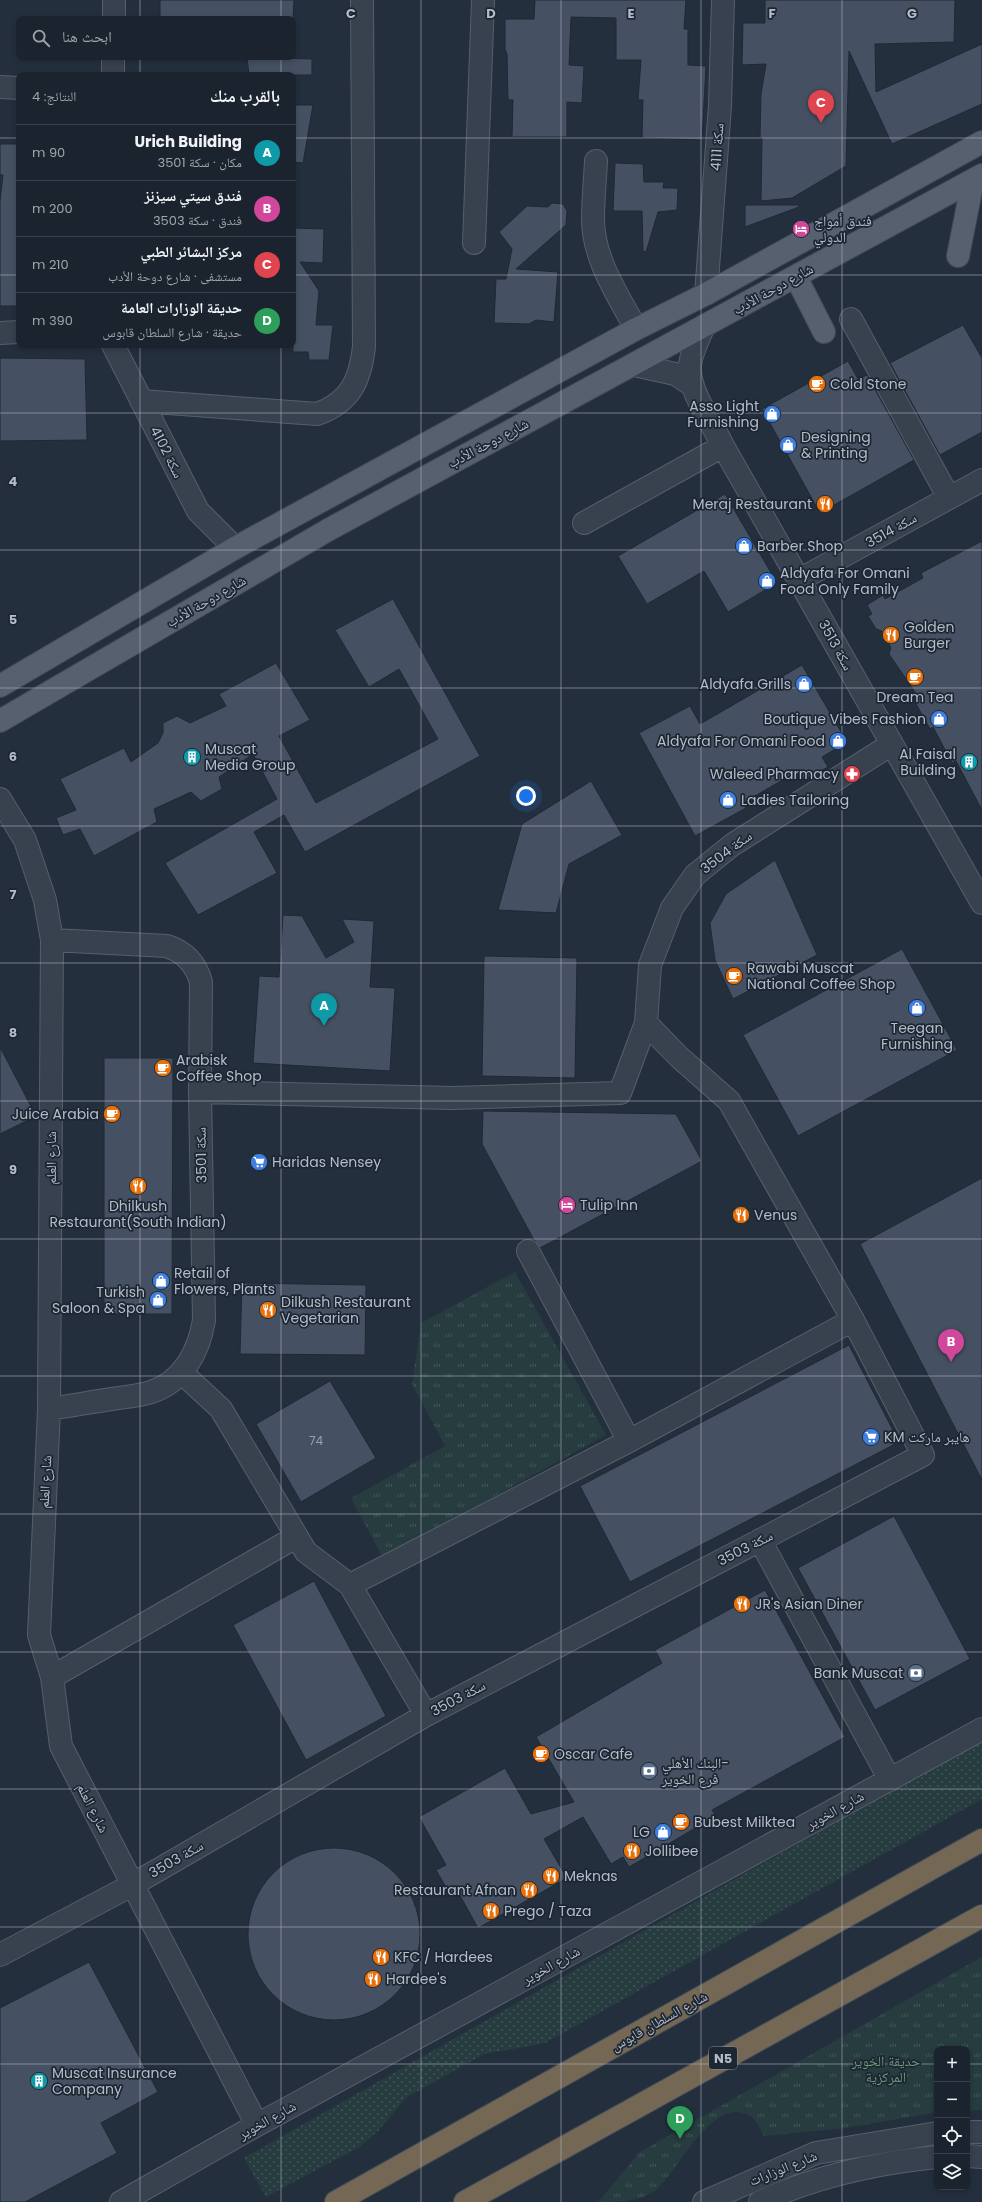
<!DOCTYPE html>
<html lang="ar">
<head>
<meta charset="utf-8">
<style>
  body { margin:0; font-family:Poppins,"Noto Naskh Arabic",sans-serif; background:#282f3a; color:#f1f3f6; direction:rtl }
  .controls { position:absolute; right:12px; bottom:12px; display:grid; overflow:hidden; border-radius:8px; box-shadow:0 2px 6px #0003 }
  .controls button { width:36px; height:36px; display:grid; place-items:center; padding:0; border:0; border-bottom:1px solid #39404a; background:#1b232e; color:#f1f3f6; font:20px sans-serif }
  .you { position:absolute; left:526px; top:796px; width:14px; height:14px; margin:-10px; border:3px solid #fff; border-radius:50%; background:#1a73e8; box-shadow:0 0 0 6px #1a73e833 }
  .badge { display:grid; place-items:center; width:26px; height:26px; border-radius:50%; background:#8bbbb9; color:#fff; font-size:13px; font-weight:700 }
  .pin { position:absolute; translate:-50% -33px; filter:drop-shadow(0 1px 2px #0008) }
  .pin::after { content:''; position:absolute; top:21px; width:14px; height:12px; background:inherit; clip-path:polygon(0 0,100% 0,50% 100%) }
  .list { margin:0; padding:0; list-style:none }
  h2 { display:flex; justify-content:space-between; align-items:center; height:52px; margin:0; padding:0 16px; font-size:17px }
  h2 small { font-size:13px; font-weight:400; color:#a0a4aa }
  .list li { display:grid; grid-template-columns:26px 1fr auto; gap:12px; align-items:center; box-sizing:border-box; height:56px; padding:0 16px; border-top:1px solid #39404a }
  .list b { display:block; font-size:15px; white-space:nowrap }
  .list p { margin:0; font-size:13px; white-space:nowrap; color:#a0a4aa }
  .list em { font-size:13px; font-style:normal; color:#a0a4aa }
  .icon { flex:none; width:22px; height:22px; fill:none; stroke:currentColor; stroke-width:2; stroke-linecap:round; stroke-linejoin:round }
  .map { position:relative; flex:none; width:982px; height:2202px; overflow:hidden; direction:ltr }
  .search { position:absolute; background:#1b232e; box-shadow:0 2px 6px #0003; left:16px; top:16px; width:280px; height:44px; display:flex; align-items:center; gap:10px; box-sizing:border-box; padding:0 14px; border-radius:8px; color:#a0a4aa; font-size:15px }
  .panel { position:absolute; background:#1b232e; box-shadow:0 2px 6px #0003; left:16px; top:72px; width:280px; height:276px; border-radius:8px; direction:rtl }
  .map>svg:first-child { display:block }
  .grass { fill:url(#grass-dots) }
  .park { fill:url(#park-tufts) }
  .building { fill:#455162; stroke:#1f2835 }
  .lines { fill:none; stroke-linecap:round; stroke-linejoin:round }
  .minor-casing { stroke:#565f6c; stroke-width:24 }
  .major-casing { stroke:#414a57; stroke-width:24 }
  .highway-casing { stroke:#434c59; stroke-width:24 }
  .minor { stroke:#38414e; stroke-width:22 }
  .major { stroke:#56606e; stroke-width:22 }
  .highway { stroke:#746855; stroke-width:22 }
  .grid { fill:none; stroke:#b4bcc9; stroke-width:1; stroke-opacity:0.55 }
  .labels { text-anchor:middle; stroke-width:3.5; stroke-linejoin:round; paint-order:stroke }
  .number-label { font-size:12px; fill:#98a1af }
  .shield { fill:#1d2633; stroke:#878f9c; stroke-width:1 }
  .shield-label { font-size:13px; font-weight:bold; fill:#b4bcc9 }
  .street-label { font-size:14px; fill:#b4bcc9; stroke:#1d2633 }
  .poi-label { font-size:14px; fill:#b4bcc9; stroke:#1d2633; text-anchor:start }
  .park-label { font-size:14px; fill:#6b9a76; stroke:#1d2633 }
  .grid-label { font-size:13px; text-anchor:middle; font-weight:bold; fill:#b4bcc9; stroke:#1d2633; stroke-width:3.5; stroke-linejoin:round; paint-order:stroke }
</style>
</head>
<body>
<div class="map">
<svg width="982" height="2202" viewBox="0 0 982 2202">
  <defs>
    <pattern id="grass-dots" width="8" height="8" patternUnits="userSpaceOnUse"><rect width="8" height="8" fill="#263c3f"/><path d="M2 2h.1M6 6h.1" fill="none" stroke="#435659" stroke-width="1.8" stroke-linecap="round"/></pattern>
    <pattern id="park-tufts" width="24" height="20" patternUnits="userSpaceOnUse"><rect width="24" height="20" fill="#263c3f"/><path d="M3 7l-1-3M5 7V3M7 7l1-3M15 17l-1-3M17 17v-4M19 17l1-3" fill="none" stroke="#435659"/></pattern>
  </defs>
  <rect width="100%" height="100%" fill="#242f3e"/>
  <path class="grass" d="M982 1739V1799L545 2043 484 2054 407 2097 377 2132 359 2147 266 2197 244 2158Z"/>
  <path class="park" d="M515 1272 606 1435 383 1558 351 1498 445 1446 412 1384 421 1323Z
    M982 1957V2110H967V2049H937V2112L846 2128 764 2136C761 2131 757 2122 753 2118 715 2089 678 2172 656 2190 639 2202 618 2202 598 2202L640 2152Z"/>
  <path class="building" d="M160 0H294L293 19H160Z
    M535 0H686L684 29H688V65L706 66 702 140 642 138 643 100H638L641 60H616V18L571 17 569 65 584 66 582 103 567 102V137H512L513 100H508L507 54 505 49V19H534Z
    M765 0H955L954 42 875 44 876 92 982 44V104L892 144 849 51 846 166 792 198 761 201 762 138H760L761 94 766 64 742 65 743 23H765Z
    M247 57 312 59V75H249Z
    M293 105H313L303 163 293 162Z
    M0 144H19V306H0V201L3 175H0Z
    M615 163 643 164 644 182H664L663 188H678L677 210 658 212 646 252 643 251 642 211H613Z
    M552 203 563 204 567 211 566 225 516 269 558 272 554 322 536 320 529 324 494 323 496 279H506L512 249 499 232 527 206 548 207Z
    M745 205H799V207L745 227Z
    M293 228 324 229 323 263 300 262 319 291 316 325H333L329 360H309L308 352H293Z
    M963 325 982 358V432L940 455 890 363Z
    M0 358 85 359 87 440 0 441Z
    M848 361 858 379 867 375 914 460 820 513 762 409Z
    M725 494 777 583 728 612 704 571 647 604 618 556Z
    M982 541V810L956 761 952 763 933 727 930 729 915 702 917 695 889 654 891 648 882 631 876 629 868 616 872 614 867 605 883 595 885 599 923 578 921 573Z
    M393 599 480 756 305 852 284 815 254 832 277 873 198 915 165 863 277 799 253 754 219 777 222 789 201 801 191 792 154 809 157 822 94 856 80 829 63 835 56 818 76 810 60 779 124 748 131 762 158 743 163 733V723L177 716 190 723 226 706 219 694 276 663 310 720 279 736 316 803 438 739 399 669 369 687 335 630Z
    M802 665 847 742 822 757 828 767 804 780 798 771 743 803 746 808 695 836 639 733 690 706 700 724Z
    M591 781 622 835 569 864 556 913 498 910 522 824Z
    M775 860 817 955 733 999 715 960 710 923 726 894Z
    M283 915 302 916 326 958 354 942 342 919 374 921 370 987 395 988 390 1071 253 1063 259 976 279 977Z
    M902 949 957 1050 798 1136 743 1035Z
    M484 956 577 958 575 1078 482 1076Z
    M0 1047 36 1116 0 1134Z
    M104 1058H173L172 1314H104Z
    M483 1111 676 1114 702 1161 540 1248 534 1240 482 1144Z
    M982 1178V1480L860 1244Z
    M242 1283 366 1285 365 1355 240 1354Z
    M849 1345 899 1442 630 1582 580 1486Z
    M330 1381 376 1458 301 1502 256 1424Z
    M894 1516 970 1659 875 1710 798 1568Z
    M314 1581 386 1716 306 1760 233 1625Z
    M765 1590 845 1737 712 1810 716 1816 629 1867 623 1857 611 1864 583 1817 544 1839 567 1878 478 1928 458 1892 451 1896 436 1870 446 1865 419 1817 505 1768 531 1814 574 1802 536 1737 662 1663 655 1650Z
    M248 1934a86 86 0 1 1 172 0a86 86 0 1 1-172 0Z
    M89 1962 158 2092 101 2123 117 2153 25 2202H0V2008Z"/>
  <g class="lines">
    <defs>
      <path id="minor" d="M114 19V0
        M113 75V57
        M0 87 19 88
        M596 161C595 180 593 200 593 219 593 259 618 295 636 329
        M474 243 483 0
        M706 294 720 106 723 0
        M851 319 949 498
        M704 326C699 338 692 351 690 364 687 389 712 423 723 446L982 903
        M0 333 19 332
        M113 345 198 511 235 548
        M634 365 675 374 692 385
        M141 401 317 414C351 402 360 380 364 347L362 0
        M584 523 723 446
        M799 580 982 480
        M0 799 25 840 45 900 52 940 49 1409 39 1635 52 1677 61 1746 257 2125
        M200 1092 452 1098 620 1093 646 1023 650 965 672 908 695 875 732 845 892 744
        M528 1251 629 1441
        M182 1373 221 1409 306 1552 350 1585
        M49 1409C70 1406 91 1402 112 1399 124 1397 139 1396 151 1392 183 1382 199 1351 204 1320L200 1092 201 982C196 964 185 952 167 946L52 940
        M760 1540 890 1780
        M52 1677 296 1537
        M426 1715 350 1585 629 1441 853 1320
        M0 1955 132 1885 426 1715 923 1455 853 1320 729 1101 679 1057 646 1023
        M967 2132H982
        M967 2156 982 2157
        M121 2202 257 2125 982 1729
        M704 2202 816 2153 937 2133
        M760 2202C816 2176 876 2163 937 2157"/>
      <path id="major" d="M958 256 973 180
        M796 277 824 332
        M0 686 235 548 636 329 706 294 982 142
        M0 721 328 530 982 175"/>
      <path id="highway" d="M336 2202 982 1840
        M465 2202 982 1916"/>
    </defs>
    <use href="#minor" class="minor-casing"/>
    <use href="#major" class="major-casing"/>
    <use href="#highway" class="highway-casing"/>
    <use href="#minor" class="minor"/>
    <use href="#major" class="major"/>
    <use href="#highway" class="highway"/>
  </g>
  <path class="grid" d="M140 0V19M281 0V19M421 0V2202M561 0V2202M701 0V2202M842 0V2202M140 57V75M281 57V75M0 138H19M293 138H982M0 275H19M293 275H982M140 345V2202M281 345V2202M0 413H982M0 550H982M0 688H982M0 826H982M0 963H982M0 1101H982M0 1239H982M0 1376H982M0 1514H982M0 1652H982M0 1789H982M0 1927H982M0 2064H937M967 2064H982"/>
  <defs>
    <symbol id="hotel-disc" viewBox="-11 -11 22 22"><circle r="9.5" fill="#d1479c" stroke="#1d2633"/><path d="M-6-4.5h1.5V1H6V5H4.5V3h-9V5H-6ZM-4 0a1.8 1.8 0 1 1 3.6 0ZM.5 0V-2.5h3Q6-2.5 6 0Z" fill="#fff"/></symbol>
    <symbol id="cafe-disc" viewBox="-11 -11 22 22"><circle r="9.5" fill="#e8710a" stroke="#1d2633"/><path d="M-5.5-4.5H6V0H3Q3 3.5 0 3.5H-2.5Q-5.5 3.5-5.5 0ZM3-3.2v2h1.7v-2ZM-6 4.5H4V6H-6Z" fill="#fff"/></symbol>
    <symbol id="shop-disc" viewBox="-11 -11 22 22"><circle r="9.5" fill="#3f7fe0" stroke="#1d2633"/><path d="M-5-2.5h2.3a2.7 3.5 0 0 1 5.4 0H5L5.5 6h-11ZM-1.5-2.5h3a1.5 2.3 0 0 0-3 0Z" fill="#fff"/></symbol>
    <symbol id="restaurant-disc" viewBox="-11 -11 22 22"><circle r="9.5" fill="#e8710a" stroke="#1d2633"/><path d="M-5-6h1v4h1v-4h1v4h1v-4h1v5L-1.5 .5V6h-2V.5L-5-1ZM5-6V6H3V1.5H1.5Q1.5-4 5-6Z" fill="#fff"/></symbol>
    <symbol id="building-disc" viewBox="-11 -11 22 22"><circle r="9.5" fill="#0f9aa8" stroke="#1d2633"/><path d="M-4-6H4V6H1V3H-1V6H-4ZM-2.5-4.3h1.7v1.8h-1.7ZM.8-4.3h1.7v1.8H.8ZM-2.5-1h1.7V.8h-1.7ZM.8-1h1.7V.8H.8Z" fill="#fff"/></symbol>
    <symbol id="pharmacy-disc" viewBox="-11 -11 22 22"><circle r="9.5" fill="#e0444e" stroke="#1d2633"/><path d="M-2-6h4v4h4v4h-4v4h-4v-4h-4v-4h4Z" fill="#fff"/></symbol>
    <symbol id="supermarket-disc" viewBox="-11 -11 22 22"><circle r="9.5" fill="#3f7fe0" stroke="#1d2633"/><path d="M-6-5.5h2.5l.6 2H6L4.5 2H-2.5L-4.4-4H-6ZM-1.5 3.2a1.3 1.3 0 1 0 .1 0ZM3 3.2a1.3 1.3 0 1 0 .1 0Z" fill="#fff"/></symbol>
    <symbol id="bank-disc" viewBox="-11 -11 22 22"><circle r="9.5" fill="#5c6f8a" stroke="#1d2633"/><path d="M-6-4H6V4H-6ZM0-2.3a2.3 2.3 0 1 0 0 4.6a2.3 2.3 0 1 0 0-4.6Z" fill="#fff"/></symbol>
  </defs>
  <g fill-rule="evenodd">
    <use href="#hotel-disc" x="791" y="219" width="20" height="20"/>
    <use href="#cafe-disc" x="807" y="374" width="20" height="20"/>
    <use href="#shop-disc" x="762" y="404" width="20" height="20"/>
    <use href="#shop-disc" x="778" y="435" width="20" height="20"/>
    <use href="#restaurant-disc" x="815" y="494" width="20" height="20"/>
    <use href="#shop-disc" x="734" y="536" width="20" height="20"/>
    <use href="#shop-disc" x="757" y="571" width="20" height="20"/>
    <use href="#restaurant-disc" x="881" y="625" width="20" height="20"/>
    <use href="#cafe-disc" x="905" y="667" width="20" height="20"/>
    <use href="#shop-disc" x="794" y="674" width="20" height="20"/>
    <use href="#shop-disc" x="929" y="709" width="20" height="20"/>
    <use href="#shop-disc" x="828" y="731" width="20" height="20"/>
    <use href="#building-disc" x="182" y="747" width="20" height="20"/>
    <use href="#building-disc" x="959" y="752" width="20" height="20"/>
    <use href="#pharmacy-disc" x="842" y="764" width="20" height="20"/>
    <use href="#shop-disc" x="718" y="790" width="20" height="20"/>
    <use href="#cafe-disc" x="724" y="966" width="20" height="20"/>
    <use href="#shop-disc" x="907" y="998" width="20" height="20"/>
    <use href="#cafe-disc" x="153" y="1058" width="20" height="20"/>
    <use href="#cafe-disc" x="102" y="1104" width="20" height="20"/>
    <use href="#supermarket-disc" x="249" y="1152" width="20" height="20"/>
    <use href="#restaurant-disc" x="128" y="1176" width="20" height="20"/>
    <use href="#hotel-disc" x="557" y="1195" width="20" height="20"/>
    <use href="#restaurant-disc" x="731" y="1205" width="20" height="20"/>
    <use href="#shop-disc" x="151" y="1271" width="20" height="20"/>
    <use href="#shop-disc" x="148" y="1290" width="20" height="20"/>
    <use href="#restaurant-disc" x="258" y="1300" width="20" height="20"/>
    <use href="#supermarket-disc" x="861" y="1427" width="20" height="20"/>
    <use href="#restaurant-disc" x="732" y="1594" width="20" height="20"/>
    <use href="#bank-disc" x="906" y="1663" width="20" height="20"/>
    <use href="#cafe-disc" x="531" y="1744" width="20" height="20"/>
    <use href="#bank-disc" x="639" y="1761" width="20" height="20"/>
    <use href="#cafe-disc" x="671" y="1812" width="20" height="20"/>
    <use href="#shop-disc" x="653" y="1822" width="20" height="20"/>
    <use href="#restaurant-disc" x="622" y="1841" width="20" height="20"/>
    <use href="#restaurant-disc" x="541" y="1866" width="20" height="20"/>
    <use href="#restaurant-disc" x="519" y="1880" width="20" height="20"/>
    <use href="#restaurant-disc" x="481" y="1901" width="20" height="20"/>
    <use href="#restaurant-disc" x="371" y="1947" width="20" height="20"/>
    <use href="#restaurant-disc" x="363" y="1969" width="20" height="20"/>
    <use href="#building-disc" x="29" y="2071" width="20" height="20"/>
  </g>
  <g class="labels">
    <g class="number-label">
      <text x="316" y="1445">74</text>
    </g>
    <rect class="shield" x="709" y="2047" width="28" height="22" rx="3"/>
    <g class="shield-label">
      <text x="723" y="2063">N5</text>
    </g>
    <g class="street-label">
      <text transform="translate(717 147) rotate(-86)" y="5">سكة 4111</text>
      <text transform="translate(773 289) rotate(-29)" y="5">شارع دوحة الأدب</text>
      <text transform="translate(488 443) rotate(-28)" y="5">شارع دوحة الأدب</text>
      <text transform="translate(167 452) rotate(63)" y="5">سكة 4102</text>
      <text transform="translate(891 530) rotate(-29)" y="5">سكة 3514</text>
      <text transform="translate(206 601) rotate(-30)" y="5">شارع دوحة الأدب</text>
      <text transform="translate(836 645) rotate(61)" y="5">سكة 3513</text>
      <text transform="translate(726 852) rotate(-37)" y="5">سكة 3504</text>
      <text transform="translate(201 1155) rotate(-91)" y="5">سكة 3501</text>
      <text transform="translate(51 1158) rotate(-90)" y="5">شارع العلم</text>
      <text transform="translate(45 1482) rotate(-87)" y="5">شارع العلم</text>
      <text transform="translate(745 1548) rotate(-27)" y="5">سكة 3503</text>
      <text transform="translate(458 1698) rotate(-28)" y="5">سكة 3503</text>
      <text transform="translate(93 1808) rotate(63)" y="5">شارع العلم</text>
      <text transform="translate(835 1810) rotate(-29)" y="5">شارع الخوير</text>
      <text transform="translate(176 1859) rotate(-30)" y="5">سكة 3503</text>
      <text transform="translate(551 1965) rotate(-29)" y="5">شارع الخوير</text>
      <text transform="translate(659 2021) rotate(-29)" y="5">شارع السلطان قابوس</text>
      <text transform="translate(267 2120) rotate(-29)" y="5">شارع الخوير</text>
      <text transform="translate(783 2168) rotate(-22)" y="5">شارع الوزارات</text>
    </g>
    <g class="poi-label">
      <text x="814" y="226">فندق أمواج<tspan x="814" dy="16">الدولي</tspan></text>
      <text x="830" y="389">Cold Stone</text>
      <text x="759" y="411" text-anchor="end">Asso Light<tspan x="759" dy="16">Furnishing</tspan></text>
      <text x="801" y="442">Designing<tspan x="801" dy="16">&amp; Printing</tspan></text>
      <text x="812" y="509" text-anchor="end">Meraj Restaurant</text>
      <text x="757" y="551">Barber Shop</text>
      <text x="780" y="578">Aldyafa For Omani<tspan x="780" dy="16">Food Only Family</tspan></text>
      <text x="904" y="632">Golden<tspan x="904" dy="16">Burger</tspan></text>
      <text x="791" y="689" text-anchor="end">Aldyafa Grills</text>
      <text x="915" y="702" text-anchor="middle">Dream Tea</text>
      <text x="926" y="724" text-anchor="end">Boutique Vibes Fashion</text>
      <text x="825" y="746" text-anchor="end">Aldyafa For Omani Food</text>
      <text x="205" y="754">Muscat<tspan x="205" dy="16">Media Group</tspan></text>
      <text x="956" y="759" text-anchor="end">Al Faisal<tspan x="956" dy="16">Building</tspan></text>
      <text x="839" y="779" text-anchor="end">Waleed Pharmacy</text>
      <text x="741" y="805">Ladies Tailoring</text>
      <text x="747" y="973">Rawabi Muscat<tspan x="747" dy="16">National Coffee Shop</tspan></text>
      <text x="917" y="1033" text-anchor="middle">Teegan<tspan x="917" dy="16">Furnishing</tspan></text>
      <text x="176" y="1065">Arabisk<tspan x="176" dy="16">Coffee Shop</tspan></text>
      <text x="99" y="1119" text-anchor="end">Juice Arabia</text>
      <text x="272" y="1167">Haridas Nensey</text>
      <text x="580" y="1210">Tulip Inn</text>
      <text x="138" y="1211" text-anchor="middle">Dhilkush<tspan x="138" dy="16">Restaurant(South Indian)</tspan></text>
      <text x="754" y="1220">Venus</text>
      <text x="174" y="1278">Retail of<tspan x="174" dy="16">Flowers, Plants</tspan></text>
      <text x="145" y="1297" text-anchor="end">Turkish<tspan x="145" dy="16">Saloon &amp; Spa</tspan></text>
      <text x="281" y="1307">Dilkush Restaurant<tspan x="281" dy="16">Vegetarian</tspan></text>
      <text x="884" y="1442">KM هايبر ماركت</text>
      <text x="755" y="1609">JR's Asian Diner</text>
      <text x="903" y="1678" text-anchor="end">Bank Muscat</text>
      <text x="554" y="1759">Oscar Cafe</text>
      <text x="662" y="1768">البنك الأهلي-<tspan x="662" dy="16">فرع الخوير</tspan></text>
      <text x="694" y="1827">Bubest Milktea</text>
      <text x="650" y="1837" text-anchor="end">LG</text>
      <text x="645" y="1856">Jollibee</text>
      <text x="564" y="1881">Meknas</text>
      <text x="516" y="1895" text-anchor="end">Restaurant Afnan</text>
      <text x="504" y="1916">Prego / Taza</text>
      <text x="394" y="1962">KFC / Hardees</text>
      <text x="386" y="1984">Hardee's</text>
      <text x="52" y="2078">Muscat Insurance<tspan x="52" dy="16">Company</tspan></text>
    </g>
    <g class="park-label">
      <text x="886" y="2066">حديقة الخوير<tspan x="886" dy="16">المركزية</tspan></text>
    </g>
  </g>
  <g class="grid-label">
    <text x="351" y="18">C</text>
    <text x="491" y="18">D</text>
    <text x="631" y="18">E</text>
    <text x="772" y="18">F</text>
    <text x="912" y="18">G</text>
    <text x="13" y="486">4</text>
    <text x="13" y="624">5</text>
    <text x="13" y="761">6</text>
    <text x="13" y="899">7</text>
    <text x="13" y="1037">8</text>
    <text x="13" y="1174">9</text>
  </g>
</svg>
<div class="controls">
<button>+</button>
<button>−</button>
<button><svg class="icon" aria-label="locate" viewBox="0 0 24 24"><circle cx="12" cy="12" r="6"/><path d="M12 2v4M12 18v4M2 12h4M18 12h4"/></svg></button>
<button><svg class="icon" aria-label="layers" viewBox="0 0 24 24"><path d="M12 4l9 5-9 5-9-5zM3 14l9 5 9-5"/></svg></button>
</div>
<div class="you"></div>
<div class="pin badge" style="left:324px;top:1026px;background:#0f9aa8">A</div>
<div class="pin badge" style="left:951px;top:1362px;background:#d1479c">B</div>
<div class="pin badge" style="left:821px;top:123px;background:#e0444e">C</div>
<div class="pin badge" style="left:680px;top:2139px;background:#2e9e5b">D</div>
<div class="search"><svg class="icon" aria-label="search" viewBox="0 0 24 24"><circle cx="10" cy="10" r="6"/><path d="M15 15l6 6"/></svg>ابحث هنا</div>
<section class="panel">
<h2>بالقرب منك<small>النتائج: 4</small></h2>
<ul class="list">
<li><span class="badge" style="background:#0f9aa8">A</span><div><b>Urich Building</b><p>مكان · سكة 3501</p></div><em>90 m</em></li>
<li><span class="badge" style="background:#d1479c">B</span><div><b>فندق سيتي سيزنز</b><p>فندق · سكة 3503</p></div><em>200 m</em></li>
<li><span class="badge" style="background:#e0444e">C</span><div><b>مركز البشائر الطبي</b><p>مستشفى · شارع دوحة الأدب</p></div><em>210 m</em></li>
<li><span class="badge" style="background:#2e9e5b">D</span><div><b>حديقة الوزارات العامة</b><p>حديقة · شارع السلطان قابوس</p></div><em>390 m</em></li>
</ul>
</section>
</div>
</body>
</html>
